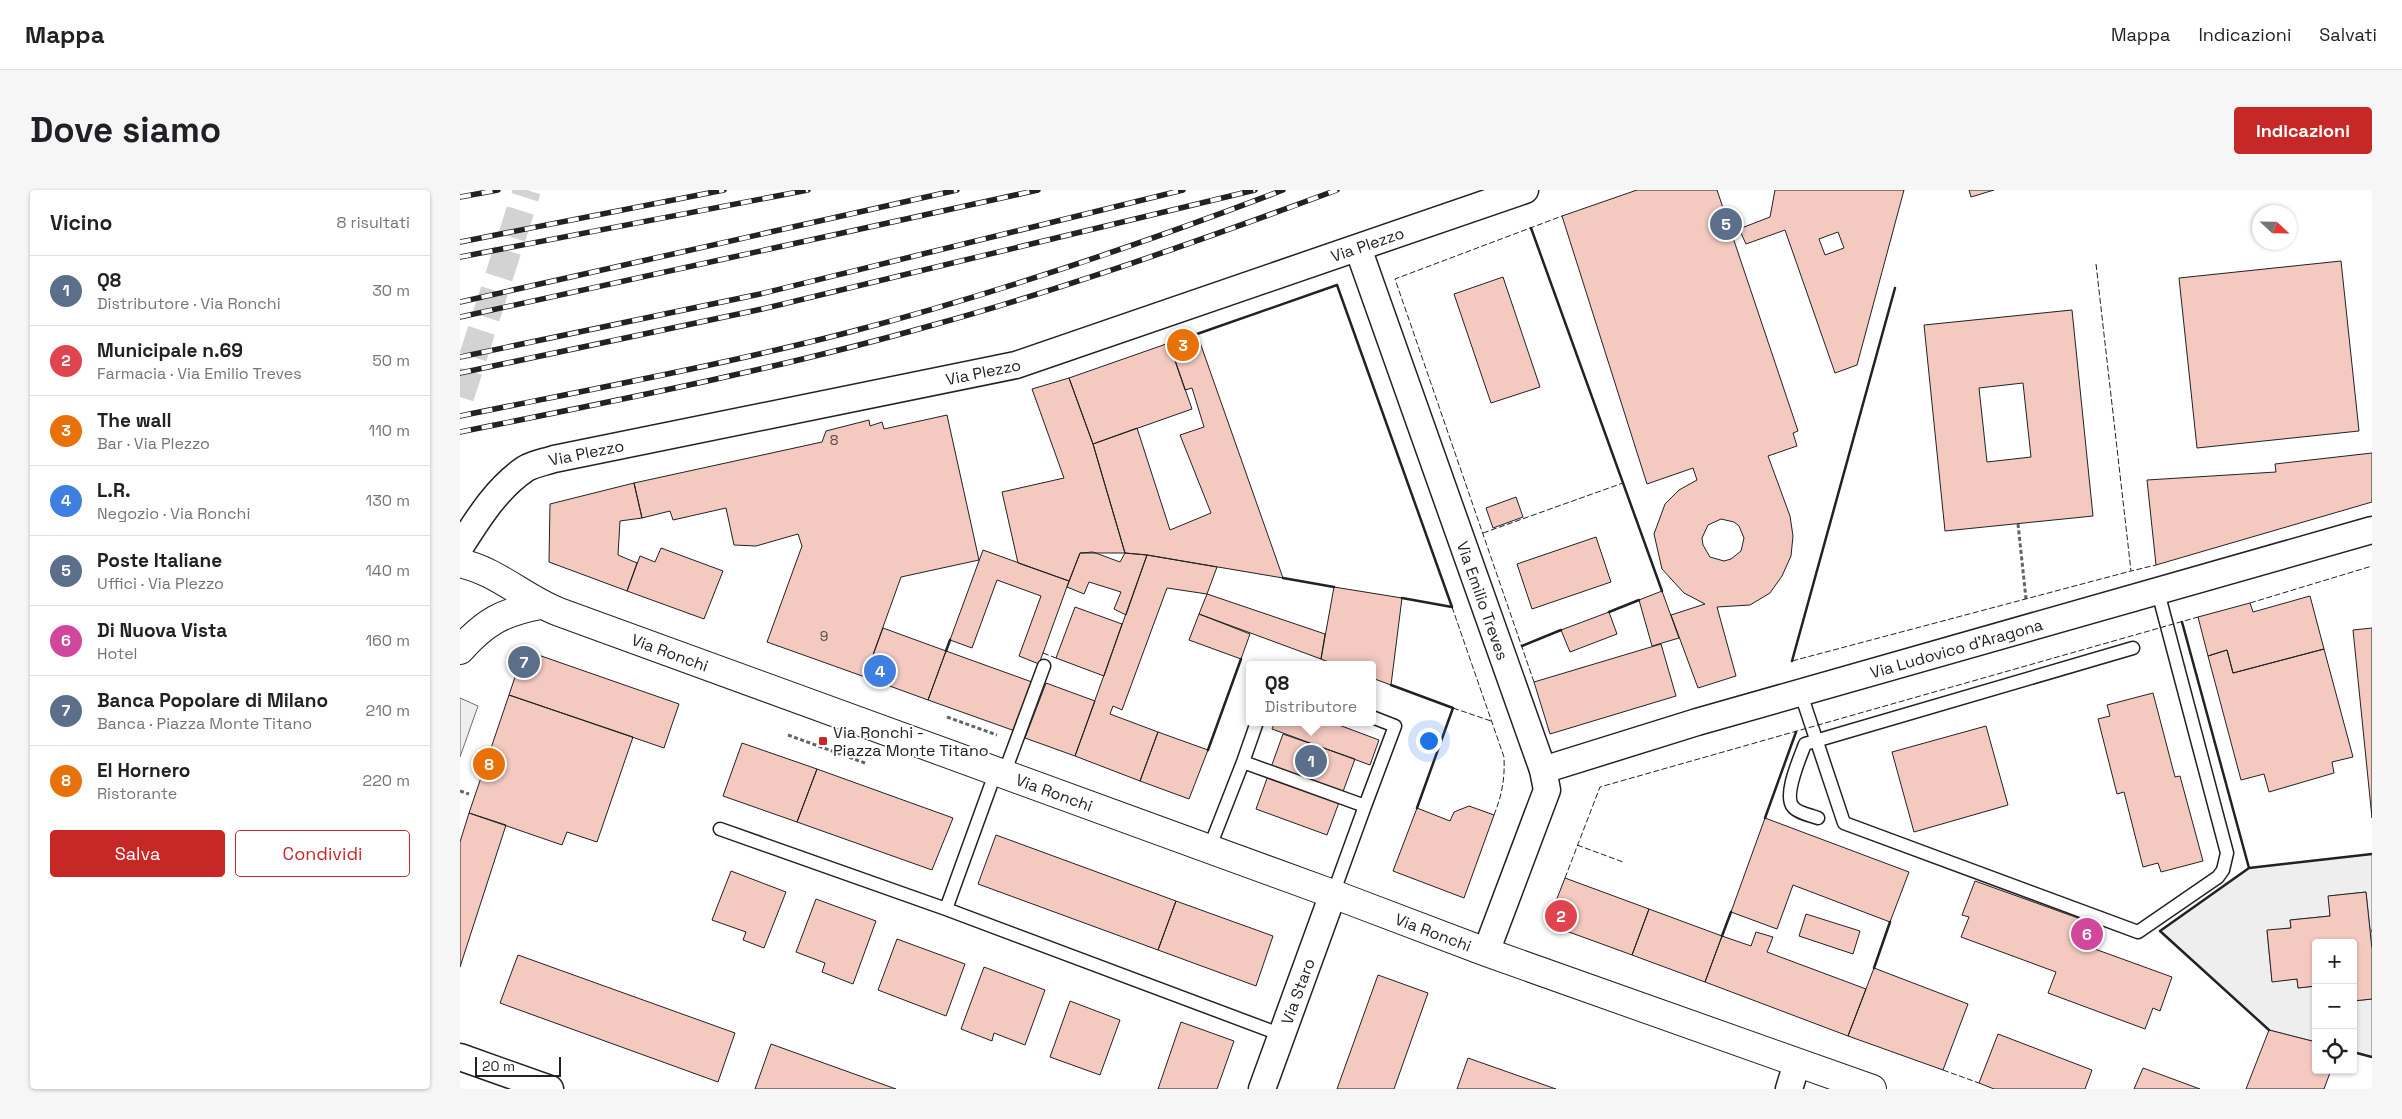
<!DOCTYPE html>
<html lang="it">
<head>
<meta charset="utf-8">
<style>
  body { margin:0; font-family:"Space Grotesk",sans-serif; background:#f6f6f6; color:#202124 }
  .controls { position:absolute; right:15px; bottom:15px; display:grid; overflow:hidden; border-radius:5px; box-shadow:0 1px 4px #0004 }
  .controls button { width:45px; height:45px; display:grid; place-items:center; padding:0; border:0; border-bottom:1px solid #e0e0e0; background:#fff; color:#202124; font:25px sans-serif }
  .compass { position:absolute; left:1792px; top:15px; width:45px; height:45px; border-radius:50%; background:#fff; box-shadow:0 1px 4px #0004; rotate:112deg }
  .scale { position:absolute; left:15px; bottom:12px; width:86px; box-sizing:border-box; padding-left:5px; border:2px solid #222; border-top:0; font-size:14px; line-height:18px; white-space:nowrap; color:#222; -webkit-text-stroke:4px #fff; paint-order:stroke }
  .you { position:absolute; left:968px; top:550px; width:18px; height:18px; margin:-12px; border:4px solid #fff; border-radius:50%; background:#1a73e8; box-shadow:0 0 0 8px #1a73e833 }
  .badge { display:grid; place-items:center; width:32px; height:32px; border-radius:50%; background:#c62828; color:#fff; font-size:16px; font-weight:700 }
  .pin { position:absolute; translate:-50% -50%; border:2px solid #fff; box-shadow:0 1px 5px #0006 }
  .popup { position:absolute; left:786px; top:471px; width:130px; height:65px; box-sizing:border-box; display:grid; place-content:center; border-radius:5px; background:#fff; filter:drop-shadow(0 1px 4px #0005); font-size:16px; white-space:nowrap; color:#757577 }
  .popup b { font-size:19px; color:#202124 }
  .popup::after { content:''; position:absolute; left:50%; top:100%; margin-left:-10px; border:10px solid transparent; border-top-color:#fff }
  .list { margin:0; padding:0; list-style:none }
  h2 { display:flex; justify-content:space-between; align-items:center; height:65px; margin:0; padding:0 20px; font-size:21px }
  h2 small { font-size:16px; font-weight:400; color:#757577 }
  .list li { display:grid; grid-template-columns:32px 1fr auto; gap:15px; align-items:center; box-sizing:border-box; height:70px; padding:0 20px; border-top:1px solid #e0e0e0 }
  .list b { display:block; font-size:19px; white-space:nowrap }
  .list p { margin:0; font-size:16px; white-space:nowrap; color:#757577 }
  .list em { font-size:16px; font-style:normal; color:#757577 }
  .actions { display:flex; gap:10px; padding:15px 20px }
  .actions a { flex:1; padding:11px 0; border:1px solid #c62828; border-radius:5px; text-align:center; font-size:18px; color:#c62828 }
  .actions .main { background:#c62828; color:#fff }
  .icon { flex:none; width:28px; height:28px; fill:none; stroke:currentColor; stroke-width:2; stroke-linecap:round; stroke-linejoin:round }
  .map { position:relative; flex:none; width:1912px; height:899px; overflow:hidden; border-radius:5px }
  header { display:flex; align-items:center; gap:30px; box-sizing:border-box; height:70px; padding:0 25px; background:#fff; border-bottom:1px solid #e0e0e0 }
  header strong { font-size:24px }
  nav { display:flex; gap:28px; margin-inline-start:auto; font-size:18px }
  .intro { display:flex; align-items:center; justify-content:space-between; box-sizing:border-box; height:120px; padding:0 30px }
  h1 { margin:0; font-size:35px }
  .button { padding:12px 22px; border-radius:5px; background:#c62828; color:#fff; font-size:18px; font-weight:700 }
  main { display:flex; gap:30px; padding:0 30px }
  aside { flex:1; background:#fff; border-radius:5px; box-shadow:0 1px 4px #0004 }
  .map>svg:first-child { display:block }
  .green { fill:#eee; stroke:#6f6f6f }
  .building { fill:#f3c9c0; stroke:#222; fill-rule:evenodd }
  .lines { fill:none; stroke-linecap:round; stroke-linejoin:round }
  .primary-tunnel { stroke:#d3d3d3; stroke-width:28; stroke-dasharray:28 14; stroke-linecap:butt }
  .service-casing { stroke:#222; stroke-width:15 }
  .minor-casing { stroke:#222; stroke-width:29 }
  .tertiary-casing { stroke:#222; stroke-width:30 }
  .path { stroke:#646464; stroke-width:3; stroke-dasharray:4 2.5; stroke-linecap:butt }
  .service { stroke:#fff; stroke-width:12 }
  .minor { stroke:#fff; stroke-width:26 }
  .tertiary { stroke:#fff; stroke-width:28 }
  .rail-casing { stroke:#222; stroke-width:5.5 }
  .rail { stroke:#fff; stroke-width:4; stroke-dasharray:11; stroke-linecap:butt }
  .fence { stroke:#222; stroke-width:1; stroke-dasharray:6 2.5; stroke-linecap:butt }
  .wall { stroke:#222; stroke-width:2.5 }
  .poi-dot { fill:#c62828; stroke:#fff; stroke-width:2 }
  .labels { text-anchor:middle; stroke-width:4; stroke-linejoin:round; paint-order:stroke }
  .number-label { font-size:14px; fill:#564c4a }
  .street-label { font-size:16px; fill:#222; stroke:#fff }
  .poi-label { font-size:16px; fill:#222; stroke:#fff; text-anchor:start }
</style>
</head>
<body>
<header>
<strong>Mappa</strong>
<nav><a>Mappa</a><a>Indicazioni</a><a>Salvati</a></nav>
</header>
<div class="intro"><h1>Dove siamo</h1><a class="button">Indicazioni</a></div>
<main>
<aside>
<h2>Vicino<small>8 risultati</small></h2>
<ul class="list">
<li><span class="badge" style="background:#5c6f8a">1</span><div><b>Q8</b><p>Distributore · Via Ronchi</p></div><em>30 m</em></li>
<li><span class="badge" style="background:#e0444e">2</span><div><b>Municipale n.69</b><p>Farmacia · Via Emilio Treves</p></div><em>50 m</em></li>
<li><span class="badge" style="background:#e8710a">3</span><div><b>The wall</b><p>Bar · Via Plezzo</p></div><em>110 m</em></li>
<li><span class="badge" style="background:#3f7fe0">4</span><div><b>L.R.</b><p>Negozio · Via Ronchi</p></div><em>130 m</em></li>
<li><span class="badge" style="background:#5c6f8a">5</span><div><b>Poste Italiane</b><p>Uffici · Via Plezzo</p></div><em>140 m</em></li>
<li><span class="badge" style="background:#d1479c">6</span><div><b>Di Nuova Vista</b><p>Hotel</p></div><em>160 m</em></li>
<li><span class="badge" style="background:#5c6f8a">7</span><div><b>Banca Popolare di Milano</b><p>Banca · Piazza Monte Titano</p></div><em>210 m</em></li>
<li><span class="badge" style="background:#e8710a">8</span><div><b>El Hornero</b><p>Ristorante</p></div><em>220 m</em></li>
</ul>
<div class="actions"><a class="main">Salva</a><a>Condividi</a></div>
</aside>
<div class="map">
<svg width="1912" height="899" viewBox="0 0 1912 899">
  <rect width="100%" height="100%" fill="#fff"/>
  <path class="green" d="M0 508 18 516 0 567Z
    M1912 664V759L1906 702 1869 706 1870 726 1830 730 1831 738 1807 741 1812 791 1837 789 1838 798 1856 796V852L1809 840 1700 741 1789 678Z
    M1912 809V867L1893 862V811Z"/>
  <path class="building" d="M1177 0H1257L1338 241 1333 243 1337 256 1308 266 1330 326 1333 346 1331 366 1322 386 1310 403 1290 415 1257 417 1276 486 1238 498 1211 425 1245 414 1224 403 1202 379 1194 344 1205 314 1219 300 1237 290 1233 278 1187 294 1102 26ZM1261 329 1274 332 1279 336 1284 348 1281 361 1271 369 1264 371 1250 367 1243 355 1242 348 1248 335Z
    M1315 0H1444L1397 175 1375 183 1325 40 1286 54 1279 39 1310 27ZM1378 42 1384 58 1365 65 1359 49Z
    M1509 0H1534L1511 7Z
    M1881 71 1899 241 1737 258 1719 88Z
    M1043 87 1080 197 1031 213 994 104Z
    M1612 120 1633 326 1485 341 1464 135ZM1563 193 1571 267 1527 272 1519 198Z
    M737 144 823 388 687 365 665 363 633 254 677 238 710 340 751 323 720 245 744 237 732 198 725 200 709 153Z
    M709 153 732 219 633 254 609 188Z
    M609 188 633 254 665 363H620L609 391 558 373 542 302 604 288 572 199Z
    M487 225 519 370 441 387 405 487 307 452 342 356 338 344 296 356 274 355 266 318 213 330 210 321 182 328 174 293 362 252 366 241 409 230 410 236 422 232 424 239Z
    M1912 263V312L1696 375 1687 290 1816 282 1815 274Z
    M174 293 182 328 160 331 158 365 177 373 167 401 89 372 90 314Z
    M1056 307 1063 327 1033 338 1026 318Z
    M1136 347 1151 392 1072 419 1057 374Z
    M201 358 263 381 244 429 167 401 180 366 195 372Z
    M523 360 609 391 579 474 559 466 581 406 537 390 512 458 490 450Z
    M633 362 660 372 665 363 687 365 666 425 654 419 661 402 629 392 624 404 607 397 620 363Z
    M687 365 757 377 747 404 707 398 662 520 653 516 650 524 698 542 680 591 615 566Z
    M874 397 942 408 931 495 912 488V475H876L861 469Z
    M1202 401 1219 448 1192 456 1179 410Z
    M747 404 865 444 861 469 739 424Z
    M1850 406 1864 459 1773 483 1767 460 1748 466 1738 427 1790 413 1793 422Z
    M615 417 662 434 644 486 596 468Z
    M1149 422 1157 444 1110 462 1101 440Z
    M739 424 790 444 781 469 729 450Z
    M423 438 486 461 468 510 405 487Z
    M1912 438V628L1893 440Z
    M1201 454 1216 506 1090 544 1074 492Z
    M1864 459 1893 567 1872 572 1874 583 1809 602 1804 584 1781 590 1748 466 1767 460 1773 483Z
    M64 460 219 514 204 558 49 505Z
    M486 461 572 492 555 541 468 510Z
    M586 493 635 511 615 566 565 548Z
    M1693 503 1715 587 1720 586 1743 671 1701 682 1698 673 1683 677 1664 602 1657 604 1638 529 1650 526 1647 515Z
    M49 505 173 547 137 652 107 642 102 655 9 623Z
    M815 532H871L919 550 910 575 812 539Z
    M1526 536 1548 615 1454 642 1432 562Z
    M698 542 748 560 729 609 680 591Z
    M823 544 895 569 867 645 796 619Z
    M282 553 357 579 337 632 263 606Z
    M357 579 493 628 472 680 337 632Z
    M1009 616 1034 625 1004 708 933 681 957 618 990 631 994 622Z
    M9 623 46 635 0 777V652Z
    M1305 628 1449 682 1430 732 1333 695 1317 739 1271 722Z
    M536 645 716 711 698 760 518 694Z
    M271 681 326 702 304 758 283 750 286 742 252 730Z
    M1105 688 1189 719 1172 765 1087 734Z
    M1515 691 1618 728 1610 750 1712 787 1700 821 1693 818 1685 839 1588 803 1596 782 1501 747 1509 727 1502 725Z
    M1906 702 1912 759V809L1893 811V753H1856V796L1838 798 1837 789 1812 792 1807 740 1831 738 1830 730 1870 726 1868 706Z
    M356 709 416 731 393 794 362 782 365 773 336 762Z
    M716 711 813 746 796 796 698 760Z
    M1189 719 1262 746 1245 792 1172 765Z
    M1346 724 1400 741 1393 764 1339 746Z
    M1296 742 1313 747 1307 762 1406 799 1388 846 1245 792 1262 746 1291 756Z
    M437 749 505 774 486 826 418 800Z
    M58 765 275 843 258 892 40 813Z
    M524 777 585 800 565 855 534 843 532 851 501 839Z
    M1414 778 1508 814 1483 880 1388 846Z
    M918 785 968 803 934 899H877Z
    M610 811 660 830 640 885 590 867Z
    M721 832 774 851 757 899H698Z
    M1809 840 1856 852V880H1871L1864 899H1786Z
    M1538 844 1632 880 1625 899H1534L1519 893Z
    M311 854 436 899H295Z
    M1008 868 1096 899H997Z
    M1683 878 1740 899H1674Z"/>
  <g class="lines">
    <path class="primary-tunnel" d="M0 207 67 0"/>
    <defs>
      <path id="service" d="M1341 504 1384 633 1678 742 1758 687 1763 680 1767 663 1698 402
        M783 572 797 532
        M544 584 584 476
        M905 616 935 536 912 527
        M1358 628C1350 625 1338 623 1333 617 1323 605 1340 568 1345 554L1673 458
        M260 639 486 719 822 845
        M749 659 783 572 905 616 873 704
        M486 719 536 581"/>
      <g id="minor">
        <path id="s1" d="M898 58 1083 580 1087 600 1026 762"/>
        <path id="s2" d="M0 357C18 329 36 299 65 279 73 274 85 272 94 269L556 175 1065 0"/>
        <path id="s3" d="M1083 580 1237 532 1912 340"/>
        <path d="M0 867 90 899"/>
        <path id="s4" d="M802 899 873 704"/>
        <path d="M1329 899 1337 873"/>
      </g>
      <g id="tertiary">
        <path id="s5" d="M0 373C37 381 65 409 99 422L873 704 1026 762 1412 899"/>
        <path d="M0 460C25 432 43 422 80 415"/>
      </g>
    </defs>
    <use href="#service" class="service-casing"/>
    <use href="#minor" class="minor-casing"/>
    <use href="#tertiary" class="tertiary-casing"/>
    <path class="path" d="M1558 334 1566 409
      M487 527 537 545
      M328 545 405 573
      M0 601 9 604
      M1910 741H1912"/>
    <use href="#service" class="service"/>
    <use href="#minor" class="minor"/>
    <use href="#tertiary" class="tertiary"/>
    <defs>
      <path id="rail" d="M0 7 38 0
        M0 52 264 0
        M0 67 348 0
        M0 112 497 0
        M0 127 578 0
        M0 167 300 104 723 0
        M0 183 302 119 795 0
        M0 226C128 200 256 176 382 144 532 105 679 55 823 0
        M0 242C159 210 318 179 473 135 610 97 744 49 877 0"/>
    </defs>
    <use href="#rail" class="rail-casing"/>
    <use href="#rail" class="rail"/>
    <path class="fence" d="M1636 74 1671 381 1696 375
      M1023 343 1163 293
      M1790 413 1912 376
      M992 417 1044 567C1045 589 1042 605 1034 625
      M583 463 596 468
      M1332 471 1671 381
      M1074 492 935 89 1102 26
      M993 518 1031 531
      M1117 655 1163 672
      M1105 688 1140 597 1738 427
      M1483 880 1519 893"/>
    <path class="wall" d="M1071 38 1202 401
      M737 144 877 95 992 417 942 408
      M823 388 874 397
      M1149 422 1179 410
      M1722 432 1789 678
      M1062 456 1101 440
      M486 461 490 450
      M1332 471 1435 98
      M931 495 993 518 957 618
      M748 560 781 469
      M1305 628 1336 542
      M1262 746 1271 722
      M1414 778 1430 732
      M1809 840 1700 741 1789 678 1912 664
      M1893 862 1912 867"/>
  </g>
  <rect class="poi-dot" x="358" y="546" width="10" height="10" rx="2.5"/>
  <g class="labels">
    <g class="number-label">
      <text x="374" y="255">8</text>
      <text x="364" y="451">9</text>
    </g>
    <g class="street-label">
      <text dy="6" stroke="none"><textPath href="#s2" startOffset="976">Via Plezzo</textPath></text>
      <text dy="6" stroke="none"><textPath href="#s2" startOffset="571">Via Plezzo</textPath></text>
      <text dy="6" stroke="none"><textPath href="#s2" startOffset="166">Via Plezzo</textPath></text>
      <text dy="6" stroke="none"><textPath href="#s1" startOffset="374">Via Emilio Treves</textPath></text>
      <text dy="6" stroke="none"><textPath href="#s3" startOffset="431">Via Ludovico d'Aragona</textPath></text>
      <text dy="6" stroke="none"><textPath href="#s5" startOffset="229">Via Ronchi</textPath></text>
      <text dy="6" stroke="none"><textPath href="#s5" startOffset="638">Via Ronchi</textPath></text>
      <text dy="6" stroke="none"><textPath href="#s5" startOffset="1042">Via Ronchi</textPath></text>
      <text dy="6" stroke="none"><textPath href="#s4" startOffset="104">Via Staro</textPath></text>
    </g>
    <g class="poi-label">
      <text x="373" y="548">Via Ronchi -<tspan x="373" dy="18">Piazza Monte Titano</tspan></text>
    </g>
  </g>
</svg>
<div class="controls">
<button>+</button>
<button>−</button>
<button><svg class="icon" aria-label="locate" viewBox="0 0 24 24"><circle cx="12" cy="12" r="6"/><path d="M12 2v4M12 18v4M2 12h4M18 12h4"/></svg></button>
</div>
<svg class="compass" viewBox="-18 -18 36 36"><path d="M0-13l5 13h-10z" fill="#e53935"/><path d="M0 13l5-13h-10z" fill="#757577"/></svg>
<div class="scale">20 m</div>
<div class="you"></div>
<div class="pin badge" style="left:851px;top:571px;background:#5c6f8a">1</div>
<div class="popup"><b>Q8</b>Distributore</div>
<div class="pin badge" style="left:1101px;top:726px;background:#e0444e">2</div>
<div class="pin badge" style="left:723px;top:155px;background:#e8710a">3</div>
<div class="pin badge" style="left:420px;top:481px;background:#3f7fe0">4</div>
<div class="pin badge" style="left:1266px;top:34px;background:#5c6f8a">5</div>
<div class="pin badge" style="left:1627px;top:744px;background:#d1479c">6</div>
<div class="pin badge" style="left:64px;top:472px;background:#5c6f8a">7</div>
<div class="pin badge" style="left:29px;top:574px;background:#e8710a">8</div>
</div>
</main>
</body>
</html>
